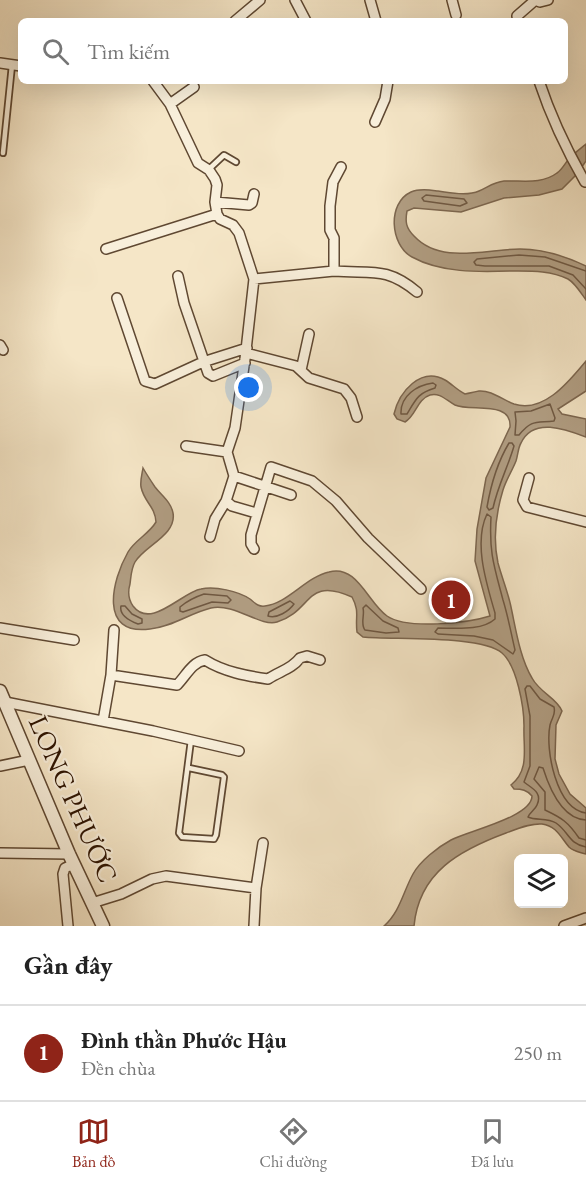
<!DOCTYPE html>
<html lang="vi">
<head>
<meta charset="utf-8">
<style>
  body { margin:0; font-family:"EB Garamond",serif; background:#f2f2f2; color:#222 }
  .controls { position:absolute; right:18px; bottom:18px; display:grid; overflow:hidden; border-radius:9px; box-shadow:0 6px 24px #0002 }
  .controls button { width:54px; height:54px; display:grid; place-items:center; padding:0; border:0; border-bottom:2px solid #e0e0e0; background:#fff; color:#222; font:30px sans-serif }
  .you { position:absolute; left:249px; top:388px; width:21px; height:21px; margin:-15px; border:4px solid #fff; border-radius:50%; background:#1a73e8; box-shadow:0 0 0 9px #1a73e833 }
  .badge { display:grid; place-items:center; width:39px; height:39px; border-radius:50%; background:#8f2418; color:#fff; font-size:20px; font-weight:700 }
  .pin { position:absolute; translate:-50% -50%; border:3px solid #fff; box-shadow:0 2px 6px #0006 }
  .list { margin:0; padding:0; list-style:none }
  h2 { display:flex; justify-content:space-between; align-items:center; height:78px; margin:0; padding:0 24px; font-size:26px }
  h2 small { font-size:20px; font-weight:400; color:#767676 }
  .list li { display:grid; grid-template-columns:39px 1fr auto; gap:18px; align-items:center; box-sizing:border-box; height:96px; padding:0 24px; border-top:2px solid #e0e0e0 }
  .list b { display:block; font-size:22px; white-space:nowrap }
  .list p { margin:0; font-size:20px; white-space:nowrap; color:#767676 }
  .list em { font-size:20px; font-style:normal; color:#767676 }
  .icon { flex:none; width:33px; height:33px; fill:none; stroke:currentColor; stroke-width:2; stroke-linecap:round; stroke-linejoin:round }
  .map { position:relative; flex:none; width:586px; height:926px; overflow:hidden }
  .search { position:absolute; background:#fff; box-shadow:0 6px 24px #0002; left:18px; right:18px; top:18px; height:66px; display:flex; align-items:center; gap:15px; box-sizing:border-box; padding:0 21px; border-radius:9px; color:#767676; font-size:22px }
  .sheet { height:174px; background:#fff }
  nav { display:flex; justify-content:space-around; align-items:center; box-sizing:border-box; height:84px; border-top:2px solid #e0e0e0; background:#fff; font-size:16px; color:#767676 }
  nav a { display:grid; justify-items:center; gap:3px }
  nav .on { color:#8f2418 }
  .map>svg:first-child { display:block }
  .water { fill:#b19e83; stroke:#7c664f; stroke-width:1.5 }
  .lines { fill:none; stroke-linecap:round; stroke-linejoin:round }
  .shore { stroke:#6f5842; stroke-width:1.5 }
  .service-casing { stroke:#5f4832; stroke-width:8 }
  .minor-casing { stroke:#5f4832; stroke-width:12 }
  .tertiary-casing { stroke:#5f4832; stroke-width:15 }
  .service { stroke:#f8efdb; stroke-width:4.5 }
  .minor { stroke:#f8efdb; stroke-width:9 }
  .tertiary { stroke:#f8efdb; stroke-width:12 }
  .labels { text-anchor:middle; stroke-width:4.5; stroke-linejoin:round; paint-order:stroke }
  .street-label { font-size:27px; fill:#2d1300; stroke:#f8efdb }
</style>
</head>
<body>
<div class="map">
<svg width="586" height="926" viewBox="0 0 586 926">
  <rect width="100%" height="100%" fill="#f5e6c7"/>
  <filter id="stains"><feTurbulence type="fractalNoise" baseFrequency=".00333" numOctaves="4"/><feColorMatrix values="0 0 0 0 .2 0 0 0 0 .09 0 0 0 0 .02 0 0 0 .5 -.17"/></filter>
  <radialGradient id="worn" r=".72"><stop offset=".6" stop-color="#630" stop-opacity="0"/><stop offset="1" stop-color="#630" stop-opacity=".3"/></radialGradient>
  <path class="water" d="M586 144V161L577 174 562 189 539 195 504 198 461 212 414 208 407 211C405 222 406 228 414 236 441 265 485 249 520 249 543 249 565 256 586 266V300C581 293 575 283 568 279 550 270 530 271 510 271 478 272 441 273 412 257 390 245 387 203 411 192 420 188 430 190 438 191 450 193 468 196 479 191 488 187 494 182 504 181 521 180 541 185 557 173 562 170 565 163 569 159 574 153 580 149 586 144Z
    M586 361V391L558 409 562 414 586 419V437C565 429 533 417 521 443 518 448 518 455 516 461 512 471 506 480 503 490 496 513 493 540 498 563 502 578 508 592 511 607 516 630 520 658 532 678 540 693 557 698 562 711L556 725 555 759 559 774 570 794 586 808V854C580 852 574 852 569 847 561 838 557 826 542 824 530 823 517 829 506 833 460 850 419 872 414 926H384C400 912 403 892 413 874 420 861 438 847 451 840 468 831 532 817 532 796 527 790 522 789 514 789L511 785C530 770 523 748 524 726 524 707 517 666 502 653 482 635 394 640 363 637L357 632C355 616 360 612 352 597 305 576 313 611 277 622 260 627 235 603 211 608 190 613 172 627 150 629 98 636 112 580 128 552 135 540 149 534 156 522 155 506 144 502 141 487 140 481 142 474 143 468 147 475 151 481 155 487 162 496 171 502 173 513 177 535 144 546 135 562 131 569 131 577 130 584 128 591 128 599 133 606 151 630 182 592 201 589 215 586 238 591 250 599 255 603 258 607 265 606 287 604 306 577 329 572 357 564 368 603 387 616 407 630 468 623 490 616L475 561 477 529 486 478 510 427C512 400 470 412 455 405 447 401 440 392 430 395 417 399 416 416 405 422L397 419 394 414C399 392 421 366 445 380 452 384 457 390 465 394 470 393 474 392 479 391 491 390 503 400 514 404 544 414 570 380 586 361Z"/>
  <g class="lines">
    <path class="shore" d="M426 195 464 199 467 203 460 206 424 201 422 198Z
      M586 271 545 257 519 255 477 259 474 262 476 265 485 266H549L573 275 586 289
      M433 383 436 385 435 388C418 393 416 399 407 414H401C400 396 417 385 433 383Z
      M550 404 555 418 554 421C536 423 532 419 519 435H515L516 421 515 412 531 411Z
      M512 443 514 446C508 467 498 485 493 508L489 510 487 507C491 484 497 463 509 443Z
      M487 514 491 517C489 553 494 566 503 600 508 616 511 633 515 650L513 654 493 640 474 636 438 634 435 632 438 628C455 628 482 631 495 619V613C487 585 473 543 487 514Z
      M204 594 227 596 231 600 228 603 212 602 183 612 180 611V607C187 601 195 597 204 594Z
      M290 601 294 604C289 611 277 619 268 616L269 612Z
      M366 605 383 621 398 628 399 632 386 633 365 630C360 624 365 615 363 608Z
      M121 606H125L132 614 142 619V623L138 624C130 621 119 615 121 606Z
      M586 813C556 809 545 749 550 725 552 717 556 715 554 707L540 699 530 686H527L525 689 530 716V766L524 782C531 788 543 792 537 805 535 810 530 812 528 817 536 821 547 817 556 823 569 832 569 844 586 847
      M586 820C562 819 549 787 543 768L539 767 534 779 545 792V810C562 818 568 822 579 838L586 840"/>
    <defs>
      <path id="service" d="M3 153 12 65
        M208 170 224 155 236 162
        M189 768 222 775 224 777 216 835 214 839 182 837 179 833 191 740"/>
      <path id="minor" d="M295 0 306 21
        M370 0 376 21
        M452 0 456 15
        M535 0 540 2 548 0
        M235 21 260 0
        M518 21 517 16 533 2V0
        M0 63 21 66
        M153 81 170 104 198 163 209 170 215 179 217 185 215 202 217 214 220 219 233 225 239 233 254 279 245 359 235 428 227 452 234 476 226 501 215 519 210 537
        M539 81C551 117 566 149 585 182
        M170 104 194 87
        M375 122 385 99 388 81
        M215 202 249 205 252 203 254 194
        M106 249 217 214
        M334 271C371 274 386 266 417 292
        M178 276 184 303 208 373 213 376 245 363
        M254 279 334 271V238L330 230V206L333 182 341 167
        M117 298 145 381 155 384 203 362 247 348
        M0 345 3 350
        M246 353 296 366 309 378 344 389 351 398 357 417
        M301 370 309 334
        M186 446 227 452
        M234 476 291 495
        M529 478 523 500 527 507 586 522
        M226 501 232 506 256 513
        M254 549 251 544V535L271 467 312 481 336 501 368 538 421 589
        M0 628 74 640
        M111 675 177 685C186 676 192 662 205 660 224 672 247 676 268 679 280 671 292 669 300 658L307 656 320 660
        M5 702 153 731 239 751
        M103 721 111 675 114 630
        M0 766 29 760
        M0 853 69 854
        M92 903 121 894 152 879 166 876 256 888 263 843
        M68 926 63 874 65 868 74 864
        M254 926 256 888
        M564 926 586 918"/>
      <path id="tertiary" d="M0 691 69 854 103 926"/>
    </defs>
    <use href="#service" class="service-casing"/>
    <use href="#minor" class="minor-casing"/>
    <use href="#tertiary" class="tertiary-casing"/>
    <use href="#service" class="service"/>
    <use href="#minor" class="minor"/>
    <use href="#tertiary" class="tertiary"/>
  </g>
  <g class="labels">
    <g class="street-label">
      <text transform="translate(73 799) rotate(66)" y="9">LONG PHƯỚC</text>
    </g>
  </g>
  <rect width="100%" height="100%" filter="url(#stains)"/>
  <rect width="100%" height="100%" fill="url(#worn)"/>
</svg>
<div class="controls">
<button><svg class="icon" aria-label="layers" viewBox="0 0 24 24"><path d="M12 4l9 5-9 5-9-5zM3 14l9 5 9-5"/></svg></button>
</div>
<div class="you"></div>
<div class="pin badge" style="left:451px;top:600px">1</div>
<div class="search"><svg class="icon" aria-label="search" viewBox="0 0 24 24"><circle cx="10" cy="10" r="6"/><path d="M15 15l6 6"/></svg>Tìm kiếm</div>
</div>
<section class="sheet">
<h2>Gần đây<small></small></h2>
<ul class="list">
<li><span class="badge">1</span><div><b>Đình thần Phước Hậu</b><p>Đền chùa</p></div><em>250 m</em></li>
</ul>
</section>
<nav>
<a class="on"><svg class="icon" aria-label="map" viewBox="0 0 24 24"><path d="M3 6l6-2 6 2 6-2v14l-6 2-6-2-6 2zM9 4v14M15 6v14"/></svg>Bản đồ</a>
<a><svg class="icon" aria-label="directions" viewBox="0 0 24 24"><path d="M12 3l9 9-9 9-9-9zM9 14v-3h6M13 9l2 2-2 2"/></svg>Chỉ đường</a>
<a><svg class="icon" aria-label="saved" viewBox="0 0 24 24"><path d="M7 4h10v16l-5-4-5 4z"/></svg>Đã lưu</a>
</nav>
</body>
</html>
